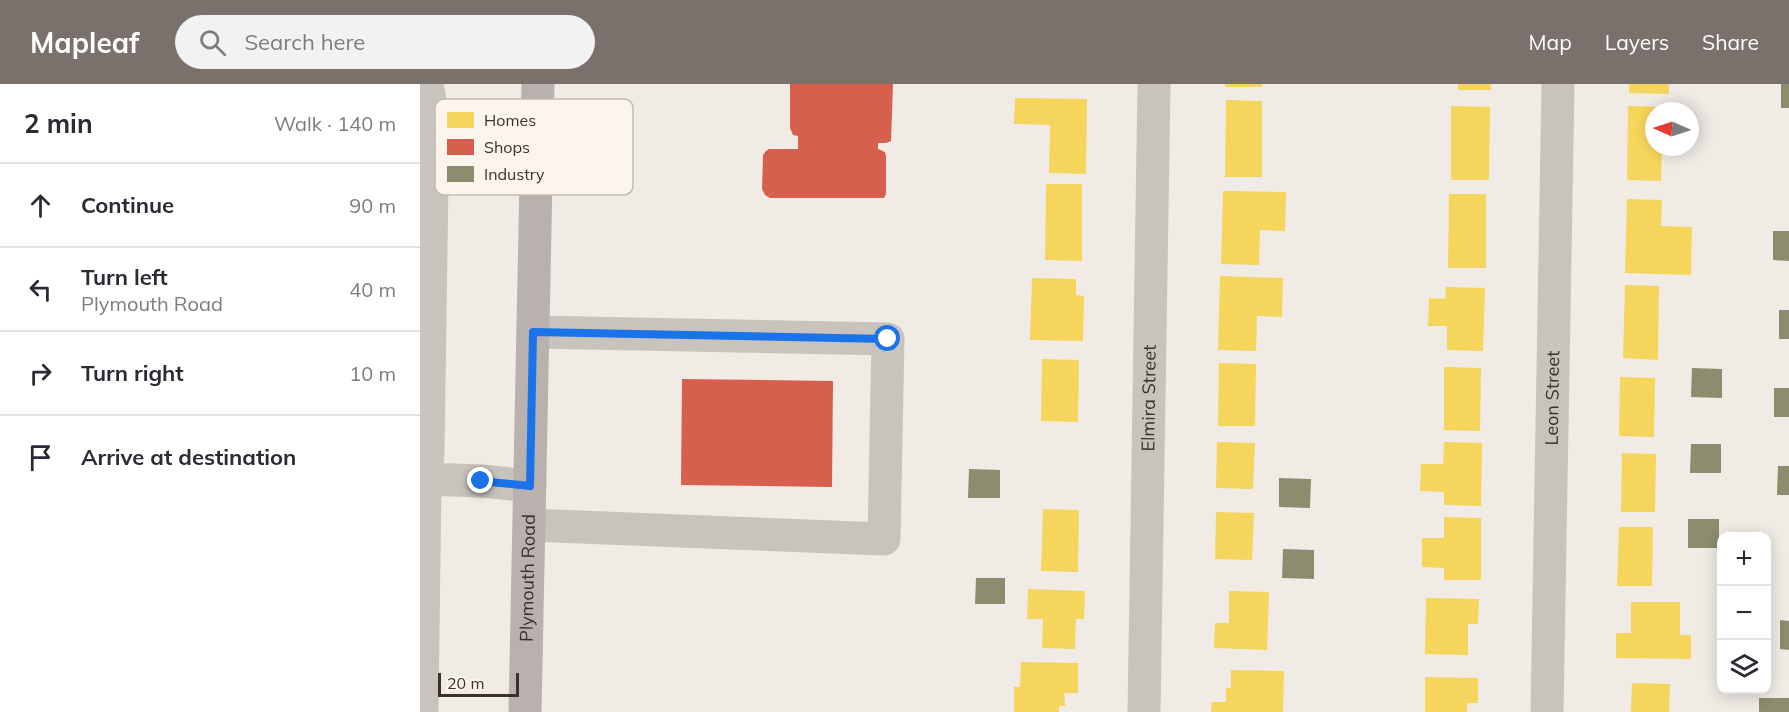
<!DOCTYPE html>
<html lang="en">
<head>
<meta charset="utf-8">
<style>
  body { margin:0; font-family:Mulish,sans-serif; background:#f2f2f3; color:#2b2b33 }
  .controls { position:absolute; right:18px; bottom:18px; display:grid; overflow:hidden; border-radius:12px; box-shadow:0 3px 15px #0003 }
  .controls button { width:54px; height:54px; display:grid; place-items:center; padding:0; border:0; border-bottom:2px solid #e1e1e2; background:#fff; color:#2b2b33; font:30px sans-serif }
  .compass { position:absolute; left:1225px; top:18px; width:54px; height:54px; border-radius:50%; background:#fff; box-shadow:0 3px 15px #0003; rotate:273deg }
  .scale { position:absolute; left:18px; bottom:15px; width:81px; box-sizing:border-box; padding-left:6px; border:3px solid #3b302b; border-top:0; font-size:16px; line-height:21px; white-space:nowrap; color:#3b302b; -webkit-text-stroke:4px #fbf5ee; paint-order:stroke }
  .stop { position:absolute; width:18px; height:18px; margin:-14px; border:4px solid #1a73e8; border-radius:50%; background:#fff }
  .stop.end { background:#1a73e8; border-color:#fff; box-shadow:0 2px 6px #0008 }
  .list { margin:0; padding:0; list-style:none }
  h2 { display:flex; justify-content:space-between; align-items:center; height:78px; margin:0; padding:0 24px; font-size:26px }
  h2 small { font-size:20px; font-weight:400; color:#7c7c81 }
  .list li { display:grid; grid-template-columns:39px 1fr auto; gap:18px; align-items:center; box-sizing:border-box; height:84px; padding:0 24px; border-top:2px solid #e1e1e2 }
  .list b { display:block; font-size:22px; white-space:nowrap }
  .list p { margin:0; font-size:20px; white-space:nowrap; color:#7c7c81 }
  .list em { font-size:20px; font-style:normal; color:#7c7c81 }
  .icon { flex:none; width:33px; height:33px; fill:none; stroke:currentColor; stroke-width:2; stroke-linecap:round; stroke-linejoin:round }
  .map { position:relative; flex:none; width:1369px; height:628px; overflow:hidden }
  header { display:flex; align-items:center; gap:36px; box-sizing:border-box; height:84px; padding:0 30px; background:#7a716c; color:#fff }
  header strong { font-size:28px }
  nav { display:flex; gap:33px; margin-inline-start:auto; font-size:21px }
  .search { width:420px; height:54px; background:#f2f2f3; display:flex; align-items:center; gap:15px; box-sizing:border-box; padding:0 21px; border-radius:33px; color:#7c7c81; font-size:22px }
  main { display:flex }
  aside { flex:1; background:#fff }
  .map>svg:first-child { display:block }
  .homes { fill:#f6d55c }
  .shops { fill:#d6604d }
  .industry { fill:#8c8c6e }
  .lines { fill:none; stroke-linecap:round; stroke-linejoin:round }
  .minor { stroke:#c9c3be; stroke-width:33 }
  .major { stroke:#b8b1ad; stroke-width:33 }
  .route { stroke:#1a73e8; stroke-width:8 }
  .labels { text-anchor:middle; stroke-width:6; stroke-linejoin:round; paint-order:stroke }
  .street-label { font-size:18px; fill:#3b302b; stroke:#fbf5ee }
  .key { fill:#fbf5ee; stroke:#c1bab4; stroke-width:1.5 }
  .key-label { font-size:16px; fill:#3b302b }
</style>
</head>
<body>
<header>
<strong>Mapleaf</strong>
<div class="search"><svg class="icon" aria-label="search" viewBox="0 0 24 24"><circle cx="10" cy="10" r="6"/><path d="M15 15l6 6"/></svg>Search here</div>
<nav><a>Map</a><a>Layers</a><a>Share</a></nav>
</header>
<main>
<aside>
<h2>2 min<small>Walk · 140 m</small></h2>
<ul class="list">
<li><svg class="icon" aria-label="ahead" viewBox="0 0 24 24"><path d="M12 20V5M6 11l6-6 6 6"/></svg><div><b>Continue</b></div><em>90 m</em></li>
<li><svg class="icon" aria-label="left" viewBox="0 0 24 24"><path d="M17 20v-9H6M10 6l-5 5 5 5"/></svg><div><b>Turn left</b><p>Plymouth Road</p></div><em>40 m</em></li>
<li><svg class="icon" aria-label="right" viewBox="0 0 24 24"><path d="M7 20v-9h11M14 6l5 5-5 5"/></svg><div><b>Turn right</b></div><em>10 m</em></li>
<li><svg class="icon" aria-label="arrive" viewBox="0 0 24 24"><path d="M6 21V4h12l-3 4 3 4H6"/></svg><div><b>Arrive at destination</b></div></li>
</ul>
</aside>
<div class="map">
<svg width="1369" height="628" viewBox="0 0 1369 628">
  <rect width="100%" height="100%" fill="#f0ebe5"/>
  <path class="homes" d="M805 0H842V3H805Z
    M1038 0H1071V6H1038Z
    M1209 0H1249V10L1209 9Z
    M595 14 667 15 666 90 629 89 630 41 594 40Z
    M806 16 842 17V93H805Z
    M1031 22 1070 23 1069 96H1031Z
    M1208 22 1243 23V27H1234V63H1242L1241 97 1207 96Z
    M626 100H662V177L625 176Z
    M803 107 866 108 865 147 840 146 839 181 801 180Z
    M1029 110H1066V184H1028Z
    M1207 115 1242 116 1241 142 1272 143 1271 191 1205 189Z
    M800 192 863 194 862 233 837 232 836 267 798 266Z
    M612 194 656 195V211L664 212 663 257 610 256Z
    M1205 201 1239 202 1238 276 1203 274Z
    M1026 203 1065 204 1063 267 1027 266V242H1008L1009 214 1025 215Z
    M622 275 659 276 658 338 621 337Z
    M799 279 836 280 835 342H798Z
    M1024 283 1061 284 1060 347 1024 346Z
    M1200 293 1235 294 1234 353 1199 352Z
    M797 358 835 359 833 405 796 404Z
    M1024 358 1062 359 1061 422 1024 421V408L1000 407 1001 380H1023Z
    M1202 369 1236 370 1235 428H1201Z
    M623 425 659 426 658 488 621 487Z
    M796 428 834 429 832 476 795 475Z
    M1024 433 1061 434V496H1024V484L1002 483V454H1024Z
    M1199 443H1233L1232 502H1197Z
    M608 505 665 507 664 535H656L655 565 622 564 623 535H607Z
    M809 507 849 508 847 566 794 564 795 539H809Z
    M1006 514 1059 515 1058 540H1048V571L1005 570Z
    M1211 518H1260V551H1271V575L1196 574V549H1211Z
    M601 578 658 579V609H644L645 622H639V628H594V603H600Z
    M811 586 864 587 863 628H791L792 618H806V604H811Z
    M1005 593 1058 594V619H1047V628H1005Z
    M1212 599 1250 600 1249 628H1211Z"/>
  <path class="shops" d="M370 0H473L471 57 466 59H458V65L465 68 466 72V110L464 114H350L345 111 342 105 343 71 346 67 349 65H378V52L373 51 370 44Z
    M262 295 413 297 412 403 261 401Z"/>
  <path class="industry" d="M1361 0H1369V24H1361Z
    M1353 147H1369V177L1353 176Z
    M1359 226H1369V255H1359Z
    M1272 284 1302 285V314L1271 313Z
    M1354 304H1369V333H1354Z
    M1271 360H1301V389H1270Z
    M1358 382H1369V411H1357Z
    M549 385 580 386V414H548Z
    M859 394 891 395 890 424 859 423Z
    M1268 435H1299V464H1268Z
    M863 465 894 466V495L862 494Z
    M556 494H585V520H555Z
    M1360 536 1369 537V566L1360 565Z
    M1339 614H1369V628H1339Z"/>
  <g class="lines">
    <g class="minor">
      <path d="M5 395 8 369 13 32 7 0"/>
      <path d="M109 441 464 455 468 255 113 248"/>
      <path d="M2 628 5 395 61 397 110 402"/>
      <path id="s1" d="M724 628 734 0"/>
      <path id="s2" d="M1127 628 1138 0"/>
    </g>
    <path class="major" id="s3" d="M105 628 118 0"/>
  </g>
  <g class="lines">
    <path class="route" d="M61 397 110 402 113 248 468 255"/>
  </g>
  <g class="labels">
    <g class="street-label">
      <text dy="6" stroke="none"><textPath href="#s1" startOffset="314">Elmira Street</textPath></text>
      <text dy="6" stroke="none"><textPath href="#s2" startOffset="314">Leon Street</textPath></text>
      <text dy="6" stroke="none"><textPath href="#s3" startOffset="134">Plymouth Road</textPath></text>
    </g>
  </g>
  <rect x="15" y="15" width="198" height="96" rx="9" class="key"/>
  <rect x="27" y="28" width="27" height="16" fill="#f6d55c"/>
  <rect x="27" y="55" width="27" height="16" fill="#d6604d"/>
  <rect x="27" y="82" width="27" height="16" fill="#8c8c6e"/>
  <g class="key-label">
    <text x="64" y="42">Homes</text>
    <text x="64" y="69">Shops</text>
    <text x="64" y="96">Industry</text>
  </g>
</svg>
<div class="controls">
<button>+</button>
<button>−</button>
<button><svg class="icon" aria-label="layers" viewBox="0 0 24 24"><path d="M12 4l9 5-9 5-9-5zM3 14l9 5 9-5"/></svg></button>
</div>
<svg class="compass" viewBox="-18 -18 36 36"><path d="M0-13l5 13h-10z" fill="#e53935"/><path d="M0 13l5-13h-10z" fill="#7c7c81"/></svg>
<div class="scale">20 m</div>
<div class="stop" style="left:468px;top:255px"></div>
<div class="stop end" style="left:61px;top:397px"></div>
</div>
</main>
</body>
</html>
